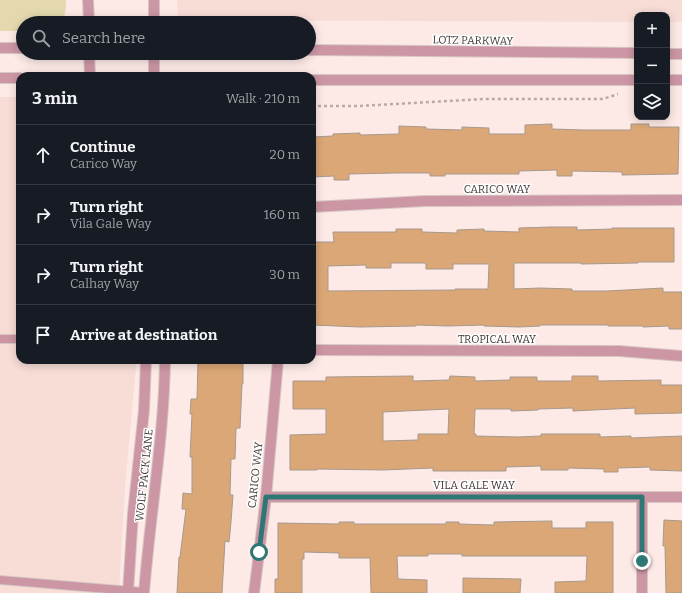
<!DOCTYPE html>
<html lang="en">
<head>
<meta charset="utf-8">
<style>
  body { margin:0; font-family:Bitter,serif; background:#242831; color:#f1f3f6 }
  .controls { position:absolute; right:12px; top:12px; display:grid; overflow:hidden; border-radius:8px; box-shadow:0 2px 10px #0003 }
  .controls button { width:36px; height:36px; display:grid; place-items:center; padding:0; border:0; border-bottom:1px solid #363941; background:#171b24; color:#f1f3f6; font:20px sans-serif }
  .stop { position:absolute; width:12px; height:12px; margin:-9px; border:3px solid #2f7774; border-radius:50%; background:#fff }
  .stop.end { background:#2f7774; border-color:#fff; box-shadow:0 1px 4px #0008 }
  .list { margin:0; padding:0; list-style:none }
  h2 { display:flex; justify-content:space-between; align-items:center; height:52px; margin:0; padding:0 16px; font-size:17px }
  h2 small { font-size:13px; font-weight:400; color:#9ea1a6 }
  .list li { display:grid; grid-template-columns:26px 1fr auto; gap:12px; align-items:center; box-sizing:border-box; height:60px; padding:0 16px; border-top:1px solid #363941 }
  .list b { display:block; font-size:15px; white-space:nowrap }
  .list p { margin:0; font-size:13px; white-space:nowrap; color:#9ea1a6 }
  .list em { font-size:13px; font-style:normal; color:#9ea1a6 }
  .icon { flex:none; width:22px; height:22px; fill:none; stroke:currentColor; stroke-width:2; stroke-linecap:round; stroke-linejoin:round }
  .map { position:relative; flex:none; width:682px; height:593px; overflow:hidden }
  .search { position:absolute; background:#171b24; box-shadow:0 2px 10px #0003; left:16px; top:16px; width:300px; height:44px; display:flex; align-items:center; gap:10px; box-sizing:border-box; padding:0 14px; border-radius:22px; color:#9ea1a6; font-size:15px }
  .panel { position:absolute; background:#171b24; box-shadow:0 2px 10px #0003; left:16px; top:72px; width:300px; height:292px; border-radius:12px }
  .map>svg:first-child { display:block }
  .built { fill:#f8ddd7 }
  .green { fill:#e4d9ae }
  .building { fill:#dba776; stroke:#a6998e; fill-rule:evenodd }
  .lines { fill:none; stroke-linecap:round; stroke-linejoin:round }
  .service-casing { stroke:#d7c7c3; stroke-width:10 }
  .minor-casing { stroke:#d7c7c3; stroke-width:12 }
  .tertiary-casing { stroke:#d7c7c3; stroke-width:12 }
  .path { stroke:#b8aaa6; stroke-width:2.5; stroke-dasharray:3 3; stroke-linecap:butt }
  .service { stroke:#cc96a5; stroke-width:8 }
  .minor { stroke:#cc96a5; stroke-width:10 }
  .tertiary { stroke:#cc96a5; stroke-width:10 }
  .route { stroke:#2f7774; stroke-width:5 }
  .labels { text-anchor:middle; stroke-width:3; stroke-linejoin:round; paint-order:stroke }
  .street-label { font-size:11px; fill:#413a38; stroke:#fff }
</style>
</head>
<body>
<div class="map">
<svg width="682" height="593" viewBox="0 0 682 593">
  <rect width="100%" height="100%" fill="#fdeae6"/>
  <path class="built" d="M177 0H682V22H667V15H637V22L178 20Z
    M0 97H20V360H136V366L125 487 119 593H0Z"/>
  <path class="green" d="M0 0H66C66 8 66 17 60 23H23V31H0Z"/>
  <path class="building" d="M552 124V129L584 130H631V124H649V127H679L678 174 622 175V172L572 171V176H557V170L519 171V174H445V176H430V173H396L349 174V180H334V176L312 177V137L333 136V134L360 133V135L399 134V126L426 127V129L462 130V127L489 128V134H525V125Z
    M551 227H577V230L612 229V228H674V262H638V263L581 264V263H514V289L540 288 572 289V291H607L663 288V292H682V329H669V326L643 327V326H608V325H540V326L519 327 484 326V325L448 326 416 325V326L360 327 312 325V242H334L333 232H396V229H422V232L457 233V230L484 229V231L519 232V228ZM391 263H426V269H453V264H489L488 289H455V290L328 291V266L366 265V268H391Z
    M198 360H243V384H242L240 428H236L235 459H231L230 495H233L231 522 229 542 225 541 222 593H177L179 557H180L186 509H182L183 493 192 494V457H190L192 414H190L191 399H197Z
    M413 376V381L449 380 450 376 475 377V381L510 380V377H537V381H572V376H598V381L661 380V385H682V413L635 414V408L573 411V408L538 409V410L511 411V409H475L474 434H476V436L518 437 541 436V434H600V437L631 436V438L682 436V471L650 470V467L618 468V472H604V469L568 468V470H541V466L506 467V471H433V468L383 470 317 469V470H290V435L326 434V409H293V381H326V377ZM449 409 448 434H418V440L383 441V412Z
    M664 520 682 521V593H666L665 546H663Z
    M552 521V528H586V522H613V593H555V582L586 581 587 556H462V554H428V556H397L398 579 427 580V593H371L370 558H339V553L304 552V559H302V593H275V579H278V523L339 524V522H354V524H446V522H459V524L494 525V522Z
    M463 578 521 579 520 593H463Z"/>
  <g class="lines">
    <defs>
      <path id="service" d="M0 339H20
        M0 580 144 592"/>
      <path id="minor" d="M309 50 637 53
        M667 54H682
        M312 80H637
        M667 80H682
        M312 207 425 201 682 200
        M312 350 619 351 682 356
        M266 497H682
        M254 593 266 497 278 360
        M642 593V497"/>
      <path id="tertiary" d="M88 0 89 23
        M154 0V23
        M0 48H23
        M89 53 90 76
        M154 76V53
        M0 78H20
        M128 593 133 513 144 410 146 360
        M144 593C150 515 164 438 165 360"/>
    </defs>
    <use href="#service" class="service-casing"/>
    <use href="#minor" class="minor-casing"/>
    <use href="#tertiary" class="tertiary-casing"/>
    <path class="path" d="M312 106H359L485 99H603L618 94"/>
    <use href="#service" class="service"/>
    <use href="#minor" class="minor"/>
    <use href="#tertiary" class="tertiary"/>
  </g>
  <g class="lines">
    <path class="route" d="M259 552 266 497H642V561"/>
  </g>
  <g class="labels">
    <g class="street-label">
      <text transform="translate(473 40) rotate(1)" y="4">LOTZ PARKWAY</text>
      <text x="497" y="193">CARICO WAY</text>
      <text x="497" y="343">TROPICAL WAY</text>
      <text transform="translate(144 475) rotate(-84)" y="4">WOLF PACK LANE</text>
      <text transform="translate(255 475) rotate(-84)" y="4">CARICO WAY</text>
      <text x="474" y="489">VILA GALE WAY</text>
    </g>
  </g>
</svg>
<div class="controls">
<button>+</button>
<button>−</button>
<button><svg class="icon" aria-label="layers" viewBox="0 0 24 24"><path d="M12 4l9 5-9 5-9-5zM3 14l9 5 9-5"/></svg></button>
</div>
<div class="stop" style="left:259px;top:552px"></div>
<div class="stop end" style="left:642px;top:561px"></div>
<div class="search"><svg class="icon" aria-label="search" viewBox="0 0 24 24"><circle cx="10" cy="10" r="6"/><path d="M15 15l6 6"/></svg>Search here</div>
<section class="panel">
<h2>3 min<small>Walk · 210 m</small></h2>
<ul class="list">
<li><svg class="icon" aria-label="ahead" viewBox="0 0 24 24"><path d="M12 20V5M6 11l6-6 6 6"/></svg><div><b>Continue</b><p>Carico Way</p></div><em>20 m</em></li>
<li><svg class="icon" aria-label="right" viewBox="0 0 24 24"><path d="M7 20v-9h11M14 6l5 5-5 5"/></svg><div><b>Turn right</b><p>Vila Gale Way</p></div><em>160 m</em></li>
<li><svg class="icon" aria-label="right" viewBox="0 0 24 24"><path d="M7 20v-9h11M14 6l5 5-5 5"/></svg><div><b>Turn right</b><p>Calhay Way</p></div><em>30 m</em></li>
<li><svg class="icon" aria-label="arrive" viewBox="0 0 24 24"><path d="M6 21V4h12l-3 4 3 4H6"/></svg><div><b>Arrive at destination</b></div></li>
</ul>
</section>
</div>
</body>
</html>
